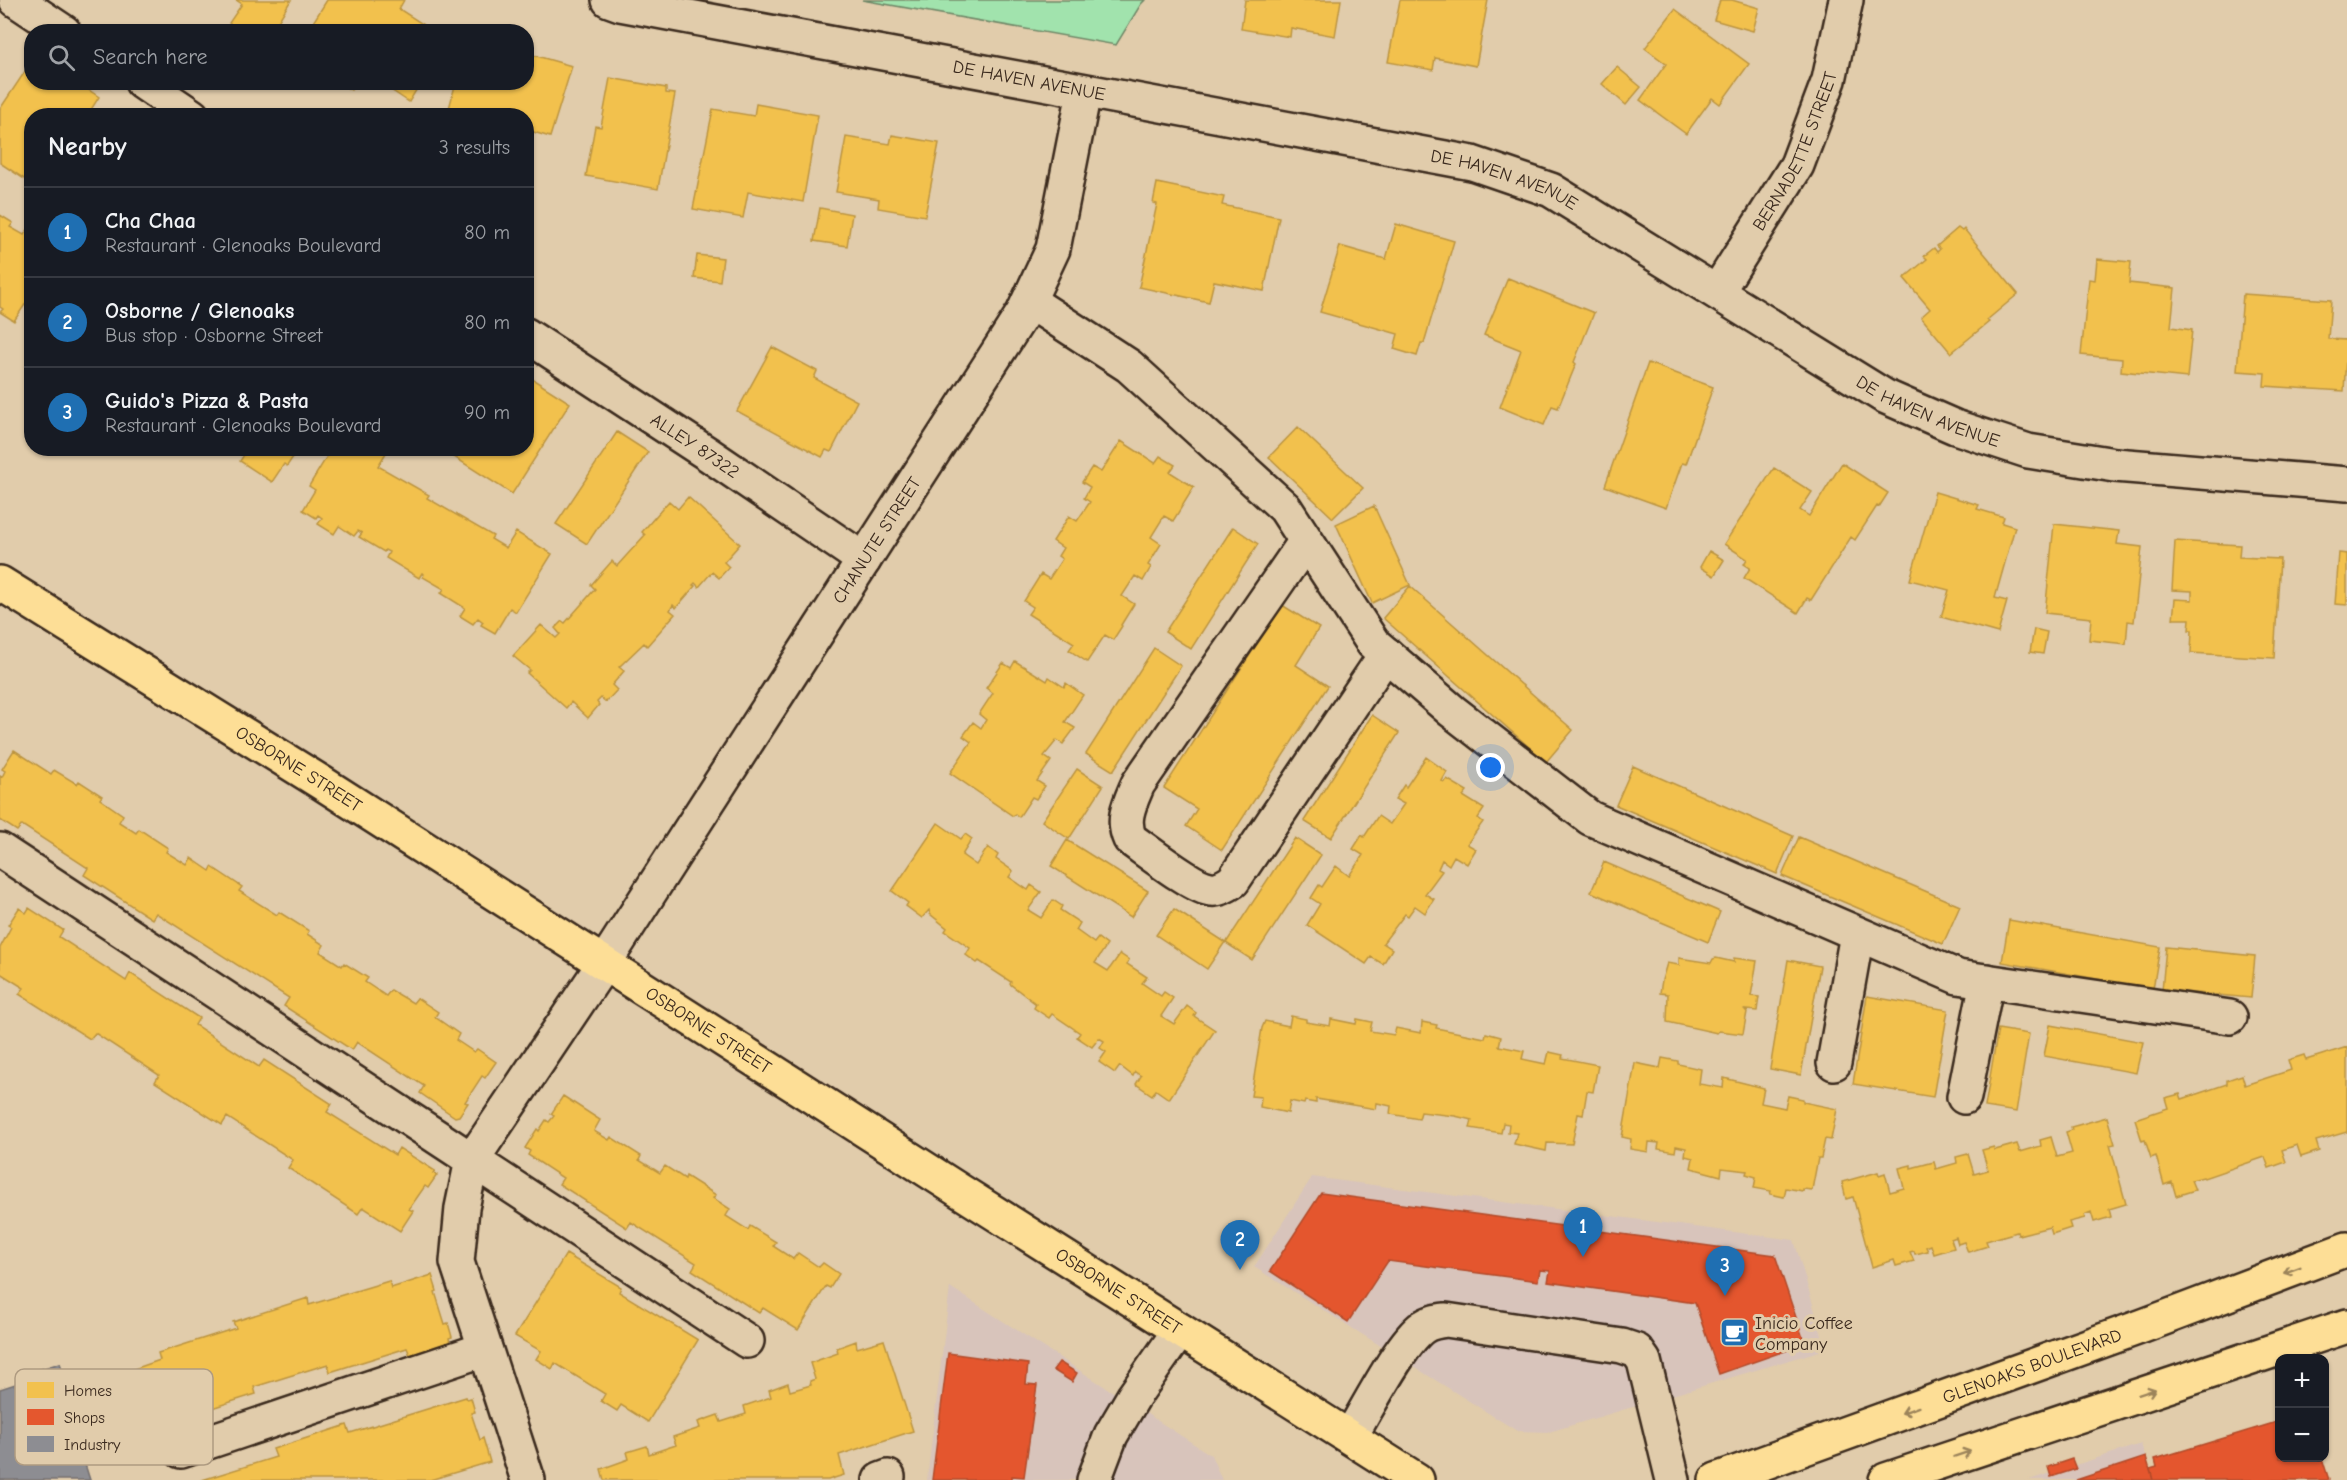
<!DOCTYPE html>
<html lang="en">
<head>
<meta charset="utf-8">
<style>
  body { margin:0; font-family:"Comic Neue",sans-serif; background:#242831; color:#f1f3f6 }
  .controls { position:absolute; right:18px; bottom:18px; display:grid; overflow:hidden; border-radius:12px; box-shadow:0 2px 4px #0004 }
  .controls button { width:54px; height:54px; display:grid; place-items:center; padding:0; border:0; border-bottom:2px solid #363941; background:#171b24; color:#f1f3f6; font:30px sans-serif }
  .you { position:absolute; left:1491px; top:768px; width:21px; height:21px; margin:-15px; border:4px solid #fff; border-radius:50%; background:#1a73e8; box-shadow:0 0 0 9px #1a73e833 }
  .badge { display:grid; place-items:center; width:39px; height:39px; border-radius:50%; background:#1f6fb2; color:#fff; font-size:20px; font-weight:700 }
  .pin { position:absolute; translate:-50% -50px; filter:drop-shadow(0 2px 3px #0008) }
  .pin::after { content:''; position:absolute; top:32px; width:21px; height:18px; background:inherit; clip-path:polygon(0 0,100% 0,50% 100%) }
  .list { margin:0; padding:0; list-style:none }
  h2 { display:flex; justify-content:space-between; align-items:center; height:78px; margin:0; padding:0 24px; font-size:26px }
  h2 small { font-size:20px; font-weight:400; color:#9ea1a6 }
  .list li { display:grid; grid-template-columns:39px 1fr auto; gap:18px; align-items:center; box-sizing:border-box; height:90px; padding:0 24px; border-top:2px solid #363941 }
  .list b { display:block; font-size:22px; white-space:nowrap }
  .list p { margin:0; font-size:20px; white-space:nowrap; color:#9ea1a6 }
  .list em { font-size:20px; font-style:normal; color:#9ea1a6 }
  .icon { flex:none; width:33px; height:33px; fill:none; stroke:currentColor; stroke-width:2; stroke-linecap:round; stroke-linejoin:round }
  .map { position:relative; flex:none; width:2347px; height:1480px; overflow:hidden }
  .search { position:absolute; background:#171b24; box-shadow:0 2px 4px #0004; left:24px; top:24px; width:510px; height:66px; display:flex; align-items:center; gap:15px; box-sizing:border-box; padding:0 21px; border-radius:24px; color:#9ea1a6; font-size:22px }
  .panel { position:absolute; background:#171b24; box-shadow:0 2px 4px #0004; left:24px; top:108px; width:510px; height:348px; border-radius:24px }
  .map>svg:first-child { display:block }
  .built { fill:#d8c4bb }
  .green { fill:#a1e3ad; stroke:#6e8666; stroke-width:1.5 }
  .homes { fill:#f2c14e; stroke:#bb9440; stroke-width:1.5 }
  .shops { fill:#e4572e; stroke:#b14a29; stroke-width:1.5 }
  .industry { fill:#8d8d92; stroke:#746f6f; stroke-width:1.5 }
  .lines { fill:none; stroke-linecap:round; stroke-linejoin:round }
  .minor-casing { stroke:#3b2a1e; stroke-width:38 }
  .major-casing { stroke:#3b2a1e; stroke-width:38 }
  .minor { stroke:#e1ccab; stroke-width:33 }
  .major { stroke:#fdde96; stroke-width:33 }
  .oneway { stroke:#9c845a }
  .labels { text-anchor:middle; stroke-width:6; stroke-linejoin:round; paint-order:stroke }
  .street-label { font-size:18px; fill:#3b2a1e; stroke:#e1ccab }
  .poi-label { font-size:18px; fill:#3b2a1e; stroke:#e1ccab; text-anchor:start }
  .key { fill:#e1ccab; stroke:#af9b81; stroke-width:1.5 }
  .key-label { font-size:16px; fill:#3b2a1e }
</style>
</head>
<body>
<div class="map">
<svg width="2347" height="1480" viewBox="0 0 2347 1480">
  <rect width="100%" height="100%" fill="#e1ccab"/>
  <filter id="ink" filterUnits="userSpaceOnUse"><feTurbulence type="fractalNoise" baseFrequency=".0167" numOctaves="2"/><feDisplacementMap in="SourceGraphic" scale="12" xChannelSelector="R" yChannelSelector="G"/><feConvolveMatrix kernelMatrix="1 2 1 2 8 2 1 2 1" color-interpolation-filters="sRGB"/></filter>
  <g filter="url(#ink)">
    <path class="built" d="M1312 1177 1794 1240 1826 1349 1549 1432 1517 1431 1254 1267Z
      M950 1287 1211 1455 1222 1480H927Z
      M2141 1444 2153 1480H2029Z"/>
    <path class="green" d="M862 0H1145L1141 4 1116 45Z"/>
    <path class="homes" d="M236 0H291L276 25 272 23 267 32H241L229 23 242 4Z
      M327 0H404L399 9 435 32H307Z
      M1245 0H1341L1335 36 1291 28 1290 37 1241 29Z
      M1400 0H1488L1476 66 1435 58 1433 70 1388 62Z
      M1720 0H1732L1759 8 1753 31 1714 20Z
      M1675 9 1749 64 1720 104 1712 98 1686 134 1640 100 1666 64 1645 48Z
      M526 53 572 66 550 137 530 131 526 142V116H447L456 82H526Z
      M32 61V82H77L99 97 87 116H32V184L0 163V109Z
      M1617 67 1641 87 1626 105 1602 84Z
      M610 78 666 88V93L675 94 658 189 586 176 595 126 601 127Z
      M338 82H356L351 90Z
      M379 82H421L409 102Z
      M756 104 818 115 803 202 748 192 743 218 693 209 713 109 754 116Z
      M892 135 939 143 925 216 878 208 879 199 836 192 846 137 890 144Z
      M1157 183 1224 197 1222 205 1279 217 1264 291 1214 281 1209 302 1139 287 1157 204 1153 203Z
      M820 208 852 214 847 246 814 241Z
      M0 215 13 223 10 227 24 235 32 224V302L28 300 14 321 0 312 3 309 0 307Z
      M1396 224 1454 241 1424 343H1421L1417 356 1394 349 1398 334 1320 312 1340 246 1386 259Z
      M1958 228 1962 231 1964 229 2018 294 1987 320 1989 322 1951 353 1921 317 1930 309 1904 278 1927 259 1924 256 1934 248 1937 252 1940 249 1937 246Z
      M697 255 723 258 720 281 694 278Z
      M2097 259 2131 262 2129 283 2175 288 2171 327 2192 330 2187 378 2121 371 2122 359 2081 355 2089 279 2095 280Z
      M1508 278 1594 313 1574 362 1576 364 1558 408 1552 406 1544 425 1500 407 1521 350 1484 335Z
      M2243 294 2331 300 2328 339 2347 340 2344 391 2264 386 2265 373 2237 371Z
      M772 347 817 371 814 378 857 401 831 452 826 450 822 457 737 411Z
      M1648 363 1713 387 1686 464 1682 463 1666 508 1605 486Z
      M526 375 570 403 512 494 448 453 451 448H526Z
      M1298 427 1363 488 1333 518 1269 457Z
      M617 432 648 452 587 544 556 524Z
      M1121 441 1155 463 1160 456 1175 465 1170 472 1194 487 1173 521 1164 516 1151 537 1161 544 1148 565 1151 567 1143 581 1135 576 1122 596 1134 604 1121 625 1122 626 1113 640 1105 635 1087 662 1069 650 1074 643 1028 614 1033 607 1024 601 1041 574 1049 579 1062 559 1058 556 1063 548 1053 541 1069 516 1077 521 1090 502 1084 498 1090 487 1082 482 1092 467 1101 472Z
      M234 448H299L287 466 284 464 272 482 240 461 244 455Z
      M332 448H389L378 466 429 495 427 498 493 536 491 539 506 548 516 532 552 554 516 612 510 608 495 633 481 625 483 622 478 618 473 624 460 616 465 608 441 593 444 589 423 577 424 574 422 573 419 578 386 558 389 552 385 550 384 552 359 537 362 533 358 531 354 536 339 526 334 534 318 524 322 518 318 515 316 518 303 510 315 490 309 486Z
      M1842 463 1888 493 1879 507 1877 506 1855 540 1851 537 1811 600 1807 598 1798 613 1744 578 1750 568 1744 564 1747 559 1724 544 1774 468 1812 492 1800 510 1809 516Z
      M1935 492 1979 505 1977 509 2004 517 2002 523 2015 527 1995 598 2007 601 1998 633 1941 617 1949 590 1910 580Z
      M688 497 740 544 724 562 729 567 719 578 712 572 699 587 695 583 693 585 695 586 676 608 673 605 670 610 675 614 647 646 644 643 619 667 624 671 612 685 617 690 606 702 601 698 597 702 599 705 588 718 571 702 566 708 527 673 530 670 513 656 541 625 556 638 560 634 555 628 562 621 565 623 595 589 591 585 612 561 617 566 645 535 642 532 669 501 678 509Z
      M1374 506 1410 585 1372 603 1336 524Z
      M2054 524 2119 531 2117 544 2142 547 2134 622 2128 621 2126 644 2089 640 2091 618 2045 613Z
      M1233 527 1258 544 1191 649 1165 632Z
      M2175 541 2240 545 2239 557 2280 559 2274 658 2191 653 2192 630H2189L2190 619H2173L2175 599 2192 600V591L2172 590Z
      M1709 551 1724 560 1714 576 1700 567Z
      M2339 553 2347 554V605L2335 604Z
      M1410 586 1573 730 1546 762 1383 618Z
      M1282 605 1319 628 1296 665 1328 686 1222 850 1186 826 1197 809 1164 788Z
      M2034 629 2047 632 2043 654 2030 652Z
      M1154 648 1181 666 1113 771 1086 754Z
      M1015 661 1047 681 1049 677 1064 687 1066 683 1083 695 1065 722 1075 728 1063 744 1057 740 1044 756 1051 761 1037 781 1045 786 1036 799 1032 797 1019 817 1015 814 1013 816 950 773 971 742 963 736 973 722 981 728 986 720 979 714 993 693 986 688 1003 663 1011 668Z
      M1372 715 1399 733 1331 838 1304 821Z
      M14 750 51 774 54 770 77 784 79 781 102 796 100 799 123 815 119 822 136 833 139 829 168 848 166 852 187 865 191 858 210 871 212 867 242 887 239 891 277 915 279 912 309 931 307 934 324 945 320 952 342 966 344 963 368 978 365 982 386 996 391 990 413 1003 417 998 438 1012 435 1017 459 1034 456 1040 474 1052 477 1049 496 1062 485 1078 482 1076 465 1102 468 1103 459 1116 455 1117 420 1093 424 1086 357 1042 352 1050 284 1006 289 998 156 913 152 919 84 875 88 868 22 825 17 831 0 820V776L2 777 5 771 2 769Z
      M1426 757 1447 772 1442 781 1445 782 1447 779 1467 791 1463 796 1484 809 1478 818 1483 822 1467 844 1476 849 1467 864 1454 856 1449 865 1442 860 1438 869 1442 871 1425 894 1434 899 1425 913 1415 906 1408 916 1405 914 1383 943 1392 949 1383 964 1371 957 1366 964 1307 925 1320 904 1311 898 1319 885 1322 887 1336 866 1349 876 1363 855 1353 849 1362 835 1364 837 1378 816 1390 824 1404 804 1395 799 1404 785 1406 787Z
      M1633 766 1793 836 1777 874 1616 805Z
      M1077 769 1103 786 1069 839 1042 821Z
      M938 823 961 839 965 834 972 839 962 855 976 865 988 847 998 855 996 859 1013 871 1009 877 1028 890 1031 885 1041 892 1028 910 1041 918 1053 900 1062 906 1060 910 1080 923 1076 930 1094 943 1098 938 1107 945 1095 963 1108 971 1120 954 1129 960 1127 964 1147 977 1142 983 1161 996 1164 992 1173 998 1161 1016 1174 1024 1187 1006 1196 1013 1194 1016 1215 1030 1169 1099 1156 1090 1152 1095 1136 1084 1141 1076 1135 1072 1133 1076 1120 1066 1115 1073 1099 1062 1106 1052 1100 1048 1104 1041 1099 1038 1092 1047 1077 1037 1080 1033 1052 1014 1049 1018 1034 1008 1036 1004 1010 984 1011 982 979 961 977 963 966 955 970 948 945 931 947 928 930 914 929 910 922 918 906 906 908 903 892 891Z
      M1799 837 1960 906 1943 944 1782 876Z
      M1295 838 1321 855 1252 960 1226 943Z
      M1067 840 1148 891 1131 917 1051 866Z
      M1604 862 1720 912 1708 942 1591 892Z
      M19 908 26 913 29 908 63 930 59 937 126 981 130 973 199 1018 195 1025 259 1067 264 1060 332 1104 327 1112 395 1155 399 1148 435 1171 433 1173 437 1175 428 1188 425 1186 409 1209 413 1211 400 1231 363 1207 358 1214 288 1168 293 1160 227 1117 222 1125 155 1082 159 1075 95 1033 90 1039 19 994 24 988 0 973V948L11 927 8 925Z
      M1174 909 1225 942 1207 969 1156 935Z
      M2009 920 2160 947 2153 989 2002 962Z
      M2166 947 2255 956 2251 998 2162 990Z
      M1679 958 1711 963 1713 959 1716 958 1734 962V958L1757 961 1751 996 1759 997 1757 1011 1745 1010 1747 1012 1743 1034 1719 1031 1717 1033 1667 1022 1668 994 1660 993 1662 980 1667 963 1679 965Z
      M1788 960 1820 966 1801 1075 1770 1069Z
      M1867 996 1948 1010 1933 1097 1853 1084Z
      M1291 1016 1306 1019V1022L1330 1026 1331 1019 1356 1024 1357 1019 1372 1022 1370 1031 1394 1035 1396 1028 1421 1033 1422 1022 1437 1025 1436 1028 1485 1038 1486 1033 1501 1037 1499 1046 1524 1051 1522 1059 1546 1064 1549 1052 1563 1055 1562 1058 1598 1065 1593 1092 1587 1091 1583 1115 1578 1114 1572 1144 1547 1143 1546 1151 1514 1144 1517 1133 1508 1132 1509 1124 1503 1123 1501 1133 1470 1128 1472 1120 1455 1116 1421 1112 1419 1119 1390 1114 1391 1106 1377 1103 1376 1109 1316 1099V1103L1305 1101 1304 1104 1290 1101 1288 1113 1260 1107 1261 1097 1251 1096 1262 1028 1265 1021 1289 1026Z
      M2050 1025 2143 1042 2136 1073 2044 1056Z
      M1998 1029 2029 1034 2016 1112 1985 1107Z
      M2347 1047V1132L2316 1141 2319 1151 2301 1157 2297 1145 2282 1150 2286 1162 2269 1168 2265 1157 2204 1178 2203 1177 2191 1180 2195 1190 2176 1196 2172 1182 2164 1185 2156 1156 2151 1158 2145 1140 2142 1141 2135 1119 2168 1108 2165 1098 2180 1094 2182 1099 2227 1084V1080L2242 1075 2245 1085 2291 1070 2288 1060 2304 1055 2306 1060Z
      M1662 1058 1678 1061V1064L1701 1069 1699 1084 1723 1088 1724 1078 1764 1088 1761 1103 1785 1108 1788 1096 1803 1099V1102L1837 1109 1831 1140 1825 1139 1821 1158H1818L1812 1190 1803 1189V1191L1786 1188 1784 1197 1770 1194 1771 1191 1754 1188 1756 1177 1746 1174 1747 1171 1722 1168 1721 1176 1691 1168 1693 1158 1685 1156 1686 1148 1676 1146 1675 1152 1658 1149 1659 1143 1649 1142 1648 1152 1630 1149 1631 1139 1622 1137 1635 1063 1660 1068Z
      M563 1096 600 1120 594 1131 609 1140 611 1137 641 1156 639 1160 660 1173 665 1166 685 1179 686 1176 716 1195 713 1198 730 1209 726 1216 748 1230 750 1226 776 1242 773 1246 793 1259 798 1253 819 1267 823 1263 839 1274 830 1288 826 1286 798 1330 763 1308 759 1313 692 1270 696 1263 631 1222 627 1228 559 1184 563 1178 528 1155 530 1151 525 1148 537 1129 539 1131 546 1120 549 1122 554 1116 551 1114Z
      M2107 1117 2115 1144 2110 1145 2126 1204 2109 1209 2111 1217 2094 1222 2091 1212 2084 1215 2085 1218 2069 1222 2071 1228 2052 1234 2050 1227 2018 1235 2017 1232 1986 1241 1988 1246 1968 1252 1964 1242 1958 1244 1956 1237 1951 1239 1954 1248 1934 1254 1931 1245 1926 1247 1928 1251 1915 1254 1914 1251 1910 1252 1914 1261 1896 1266 1894 1260 1872 1267 1853 1197 1846 1199 1842 1182 1878 1172 1879 1175 1885 1173 1890 1192 1904 1188 1899 1168 1911 1165V1168L1934 1162 1936 1169 1957 1163 1956 1157 1968 1154 1974 1174 1988 1170 1982 1150 1994 1147 1995 1150 2017 1144 2020 1152 2041 1146 2040 1140 2051 1137 2057 1157 2072 1153 2066 1132 2072 1130 2071 1127Z
      M566 1254 621 1287 619 1292 698 1340 648 1422 621 1405 617 1411 601 1401 605 1394 555 1363 552 1369 536 1359 541 1351 515 1336Z
      M432 1275 437 1291 435 1292 445 1324 448 1323 452 1337 449 1338 450 1343 410 1355 407 1348 330 1372 328 1364 254 1387 256 1394 180 1418 181 1427 142 1439 128 1394 124 1396 117 1375 160 1360 158 1353 236 1328 233 1322 308 1298 309 1305 389 1281 391 1288Z
      M884 1340 913 1431 839 1455 844 1475 828 1480H604L601 1469 629 1459 627 1452 647 1446 649 1454 676 1445 673 1437 700 1428 698 1422 718 1415 721 1422 746 1414 744 1406 771 1397 769 1390 788 1383 790 1391 811 1385 810 1381 815 1379 810 1363 838 1353 837 1348 856 1341 857 1348Z
      M466 1397 467 1399 471 1398 475 1412 471 1413 480 1440 483 1438 490 1462 430 1480H202L276 1457 273 1449 347 1425 350 1433Z"/>
    <path class="shops" d="M1321 1193 1775 1255 1805 1344 1719 1374 1695 1303 1548 1282 1550 1271 1540 1270 1538 1281 1388 1261 1348 1322 1270 1271Z
      M948 1353 1028 1364 1026 1384 1037 1385 1024 1477 1012 1476V1480H932Z
      M1059 1362 1077 1373 1072 1382 1053 1370Z
      M2280 1421V1458H2322L2329 1480H2153L2150 1469 2157 1467 2155 1459Z
      M2146 1457 2153 1480H2076Z
      M2072 1459 2076 1469 2051 1477 2048 1467Z"/>
    <path class="industry" d="M60 1363 68 1387 61 1389 90 1480H0V1389L37 1377 35 1371Z"/>
    <g class="lines">
      <defs>
        <g id="minor">
          <path d="M16 0 64 32"/>
          <path id="s1" d="M609 0 620 4 1472 163 1551 190 1884 396 1955 427 2028 451 2115 465 2347 484"/>
          <path d="M142 82 192 116"/>
          <path id="s2" d="M1717 292 1797 165 1829 80 1846 0"/>
          <path d="M1029 301 1129 366 1285 508 1373 643 1452 711 1590 818 1958 977 2230 1017"/>
          <path id="s3" d="M526 335 708 454 864 560"/>
          <path d="M1306 541 1138 784C1130 803 1121 819 1130 839 1146 850 1194 888 1211 889 1219 890 1227 885 1233 881L1386 654"/>
          <path id="s4" d="M0 850 472 1160 605 962 1023 313 1053 249 1084 92"/>
          <path d="M1834 1063 1857 934"/>
          <path d="M1964 1097 1987 981"/>
          <path d="M1350 1437C1366 1411 1401 1342 1423 1327 1430 1322 1437 1321 1446 1320L1622 1346 1637 1351 1644 1361 1673 1480"/>
          <path d="M181 1451 485 1349"/>
          <path d="M528 1480 457 1262 462 1208 472 1160 747 1341"/>
          <path d="M880 1480 888 1477"/>
          <path d="M1094 1480 1111 1435 1134 1396 1180 1330"/>
        </g>
        <g id="major">
          <path id="s5" d="M0 583 322 783 960 1191 1417 1480"/>
          <path id="s6" d="M1716 1480 2143 1326 2347 1249"/>
          <path d="M1886 1480 2347 1326"/>
        </g>
      </defs>
      <use href="#minor" class="minor-casing"/>
      <use href="#major" class="major-casing"/>
      <use href="#minor" class="minor"/>
      <use href="#major" class="major"/>
    </g>
    <defs><path id="oneway-shaft" d="M-6 0H5M1.5-3L5.5 0L1.5 3" fill="none" stroke-width="1.6" stroke-linecap="round" stroke-linejoin="round" transform="scale(1.5)"/></defs>
    <g class="oneway">
      <use href="#oneway-shaft" transform="translate(2292 1270) rotate(159)"/>
      <use href="#oneway-shaft" transform="translate(2147 1392) rotate(-18)"/>
      <use href="#oneway-shaft" transform="translate(1910 1410) rotate(160)"/>
      <use href="#oneway-shaft" transform="translate(1962 1454) rotate(-19)"/>
    </g>
  </g>
  <defs>
    <symbol id="cafe-square" viewBox="-11 -11 22 22"><rect x="-9" y="-9" width="18" height="18" rx="4" fill="#1f6fb2" stroke="#e1ccab"/><path d="M-5.5-4.5H6V0H3Q3 3.5 0 3.5H-2.5Q-5.5 3.5-5.5 0ZM3-3.2v2h1.7v-2ZM-6 4.5H4V6H-6Z" fill="#fff"/></symbol>
  </defs>
  <g fill-rule="evenodd">
    <use href="#cafe-square" x="1718" y="1316" width="33" height="33"/>
  </g>
  <g class="labels">
    <g class="street-label">
      <text dy="6" stroke="none"><textPath href="#s1" startOffset="428">DE HAVEN AVENUE</textPath></text>
      <text dy="6" stroke="none"><textPath href="#s2" startOffset="162">BERNADETTE STREET</textPath></text>
      <text dy="6" stroke="none"><textPath href="#s1" startOffset="914">DE HAVEN AVENUE</textPath></text>
      <text dy="6" stroke="none"><textPath href="#s1" startOffset="1400">DE HAVEN AVENUE</textPath></text>
      <text dy="6" stroke="none"><textPath href="#s3" startOffset="202">ALLEY 87322</textPath></text>
      <text dy="6" stroke="none"><textPath href="#s4" startOffset="1305">CHANUTE STREET</textPath></text>
      <text dy="6" stroke="none"><textPath href="#s5" startOffset="352">OSBORNE STREET</textPath></text>
      <text dy="6" stroke="none"><textPath href="#s5" startOffset="838">OSBORNE STREET</textPath></text>
      <text dy="6" stroke="none"><textPath href="#s5" startOffset="1324">OSBORNE STREET</textPath></text>
      <text dy="6" stroke="none"><textPath href="#s6" startOffset="336">GLENOAKS BOULEVARD</textPath></text>
    </g>
    <g class="poi-label">
      <text x="1755" y="1329">Inicio Coffee<tspan x="1755" dy="21">Company</tspan></text>
    </g>
  </g>
  <rect x="15" y="1369" width="198" height="96" rx="9" class="key"/>
  <rect x="27" y="1382" width="27" height="16" fill="#f2c14e"/>
  <rect x="27" y="1409" width="27" height="16" fill="#e4572e"/>
  <rect x="27" y="1436" width="27" height="16" fill="#8d8d92"/>
  <g class="key-label">
    <text x="64" y="1396">Homes</text>
    <text x="64" y="1423">Shops</text>
    <text x="64" y="1450">Industry</text>
  </g>
</svg>
<div class="controls">
<button>+</button>
<button>−</button>
</div>
<div class="you"></div>
<div class="pin badge" style="left:1583px;top:1257px">1</div>
<div class="pin badge" style="left:1240px;top:1270px">2</div>
<div class="pin badge" style="left:1725px;top:1296px">3</div>
<div class="search"><svg class="icon" aria-label="search" viewBox="0 0 24 24"><circle cx="10" cy="10" r="6"/><path d="M15 15l6 6"/></svg>Search here</div>
<section class="panel">
<h2>Nearby<small>3 results</small></h2>
<ul class="list">
<li><span class="badge">1</span><div><b>Cha Chaa</b><p>Restaurant · Glenoaks Boulevard</p></div><em>80 m</em></li>
<li><span class="badge">2</span><div><b>Osborne / Glenoaks</b><p>Bus stop · Osborne Street</p></div><em>80 m</em></li>
<li><span class="badge">3</span><div><b>Guido's Pizza &amp; Pasta</b><p>Restaurant · Glenoaks Boulevard</p></div><em>90 m</em></li>
</ul>
</section>
</div>
</body>
</html>
